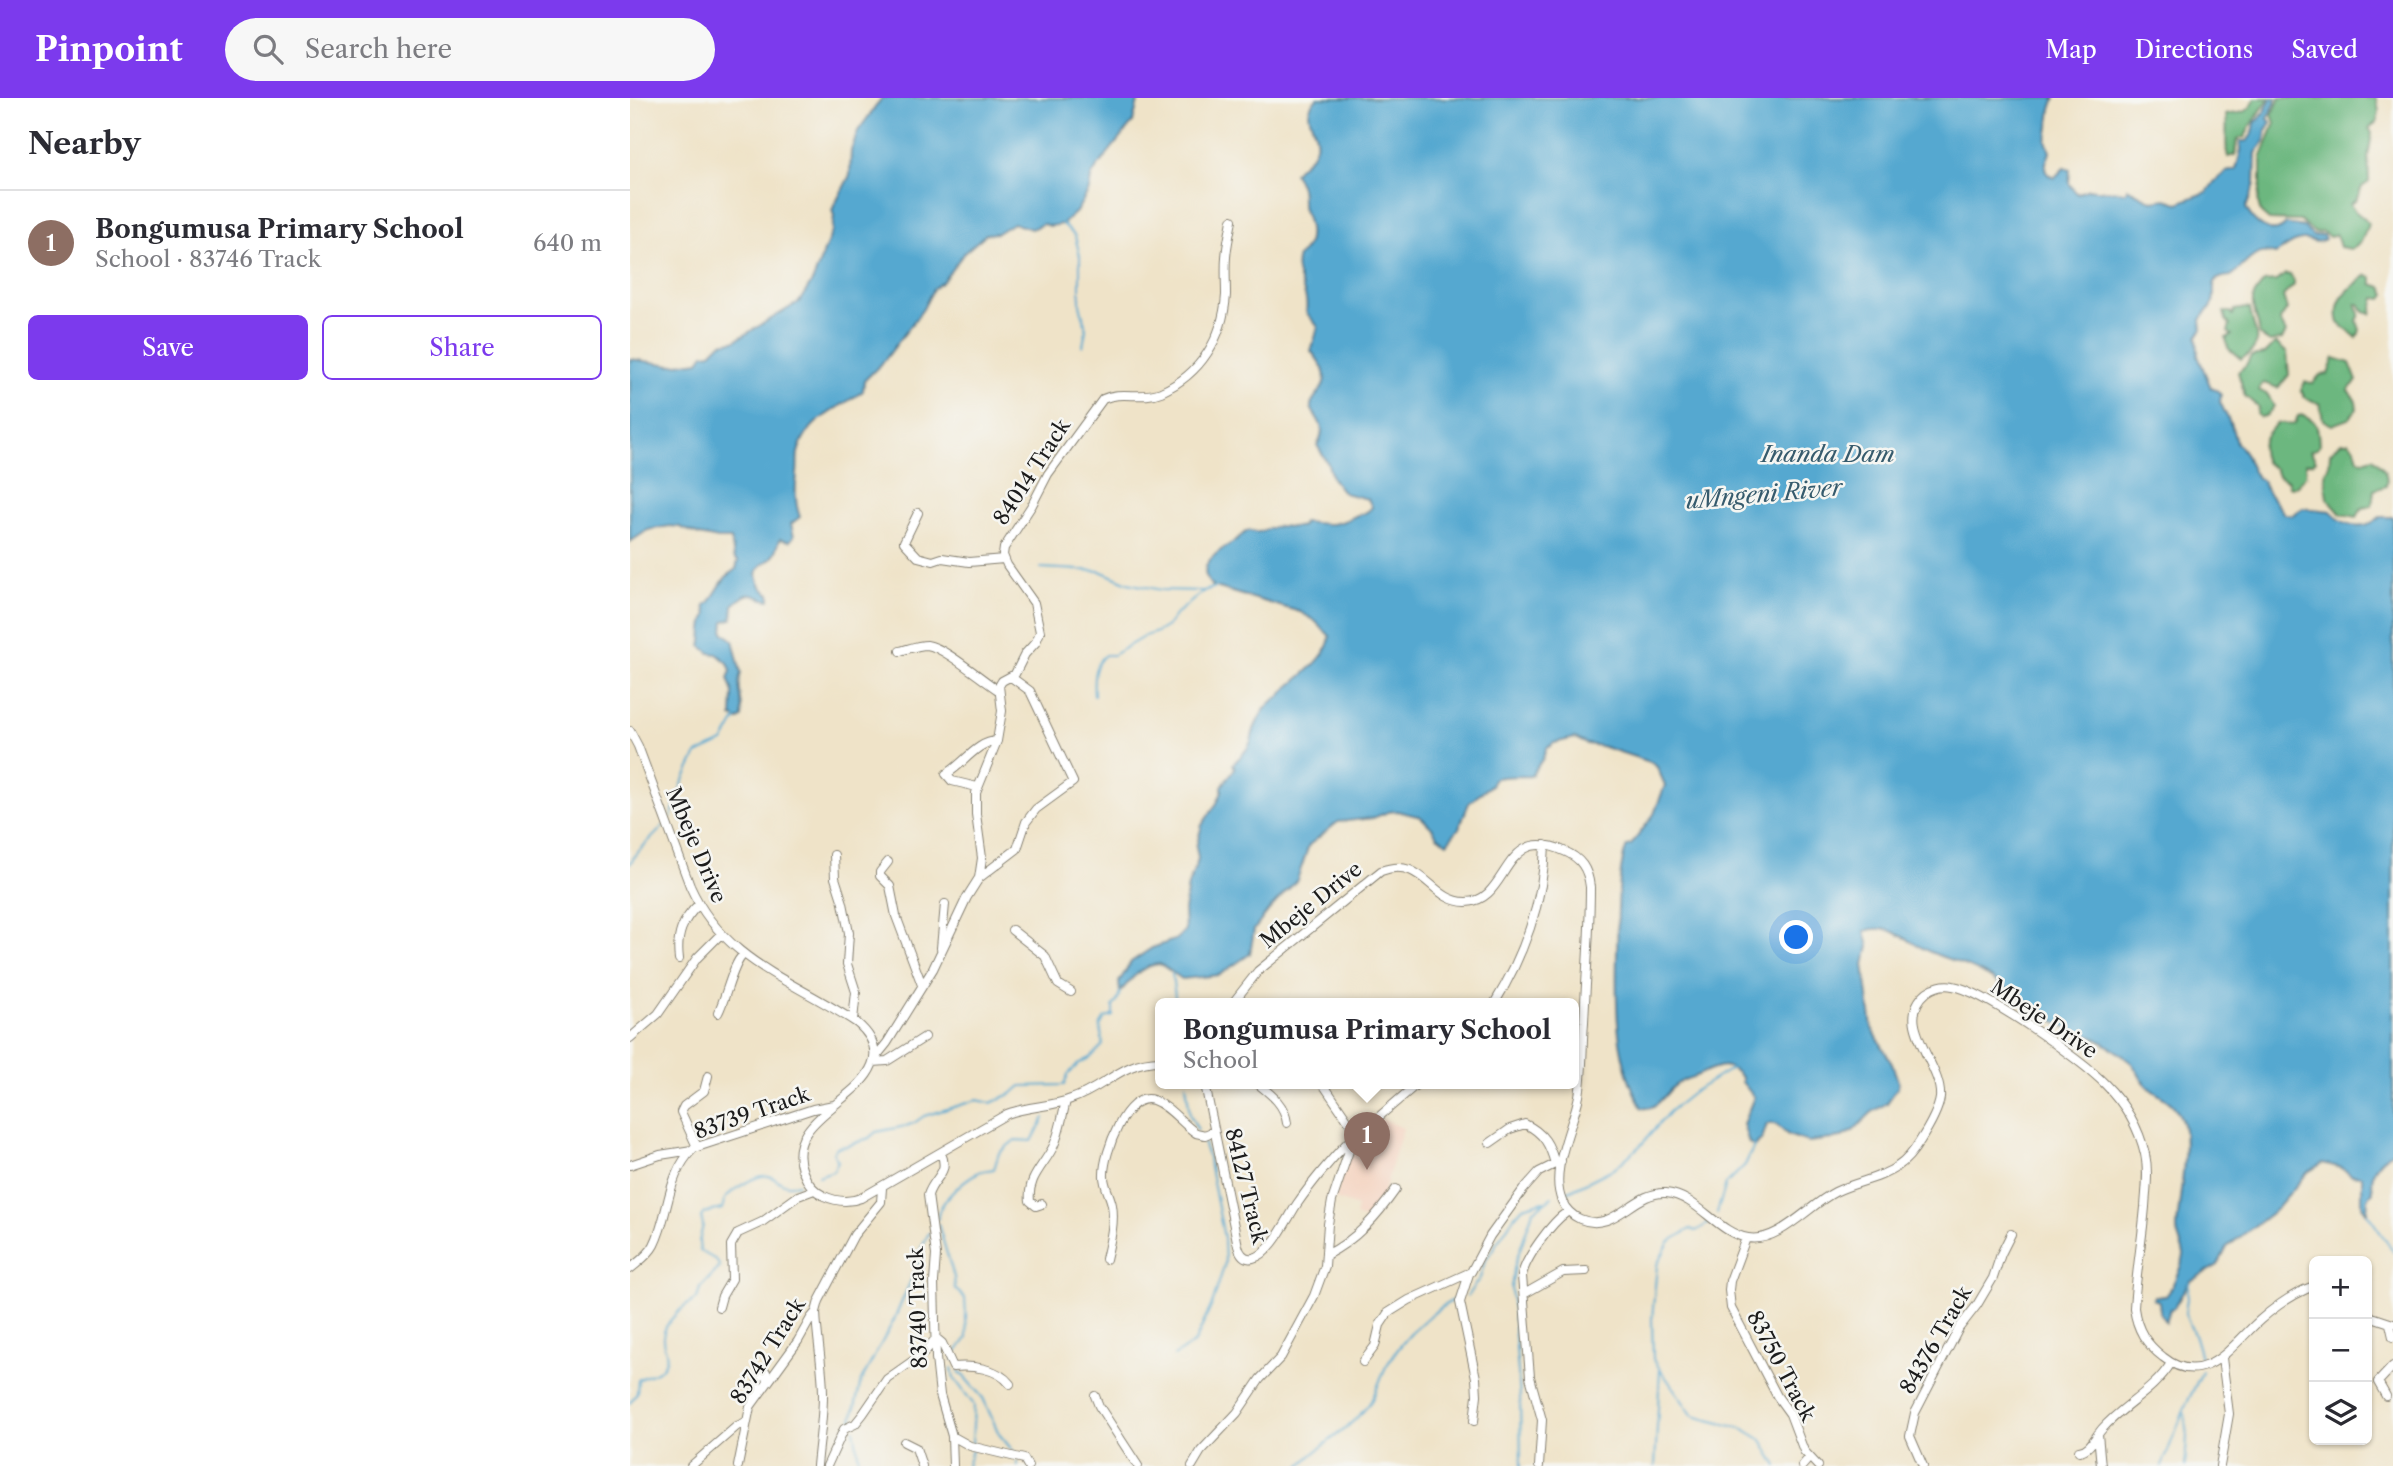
<!DOCTYPE html>
<html lang="en">
<head>
<meta charset="utf-8">
<style>
  body { margin:0; font-family:"Libre Caslon Text",serif; background:#f7f7f7; color:#2b2b33 }
  .controls { position:absolute; right:21px; bottom:21px; display:grid; overflow:hidden; border-radius:10px; box-shadow:0 2px 5px #0004 }
  .controls button { width:63px; height:63px; display:grid; place-items:center; padding:0; border:0; border-bottom:2px solid #e1e1e2; background:#fff; color:#2b2b33; font:35px sans-serif }
  .you { position:absolute; left:1167px; top:840px; width:24px; height:24px; margin:-18px; border:5px solid #fff; border-radius:50%; background:#1a73e8; box-shadow:0 0 0 10px #1a73e833 }
  .badge { display:grid; place-items:center; width:46px; height:46px; border-radius:50%; background:#7c3aed; color:#fff; font-size:23px; font-weight:700 }
  .pin { position:absolute; translate:-50% -58px; filter:drop-shadow(0 2px 4px #0008) }
  .pin::after { content:''; position:absolute; top:37px; width:24px; height:21px; background:inherit; clip-path:polygon(0 0,100% 0,50% 100%) }
  .popup { position:absolute; left:525px; top:900px; width:424px; height:91px; box-sizing:border-box; display:grid; place-content:center; border-radius:10px; background:#fff; filter:drop-shadow(0 2px 5px #0005); font-size:23px; white-space:nowrap; color:#7c7c81 }
  .popup b { font-size:26px; color:#2b2b33 }
  .popup::after { content:''; position:absolute; left:50%; top:100%; margin-left:-14px; border:14px solid transparent; border-top-color:#fff }
  .list { margin:0; padding:0; list-style:none }
  h2 { display:flex; justify-content:space-between; align-items:center; height:91px; margin:0; padding:0 28px; font-size:30px }
  h2 small { font-size:23px; font-weight:400; color:#7c7c81 }
  .list li { display:grid; grid-template-columns:46px 1fr auto; gap:21px; align-items:center; box-sizing:border-box; height:105px; padding:0 28px; border-top:2px solid #e1e1e2 }
  .list b { display:block; font-size:26px; white-space:nowrap }
  .list p { margin:0; font-size:23px; white-space:nowrap; color:#7c7c81 }
  .list em { font-size:23px; font-style:normal; color:#7c7c81 }
  .actions { display:flex; gap:14px; padding:21px 28px }
  .actions a { flex:1; padding:16px 0; border:2px solid #7c3aed; border-radius:10px; text-align:center; font-size:24px; color:#7c3aed }
  .actions .main { background:#7c3aed; color:#fff }
  .icon { flex:none; width:38px; height:38px; fill:none; stroke:currentColor; stroke-width:2; stroke-linecap:round; stroke-linejoin:round }
  .map { position:relative; flex:none; width:1763px; height:1368px; overflow:hidden }
  header { display:flex; align-items:center; gap:42px; box-sizing:border-box; height:98px; padding:0 35px; background:#7c3aed; color:#fff }
  header strong { font-size:33px }
  nav { display:flex; gap:38px; margin-inline-start:auto; font-size:24px }
  .search { width:490px; height:63px; background:#f7f7f7; display:flex; align-items:center; gap:18px; box-sizing:border-box; padding:0 24px; border-radius:38px; color:#7c7c81; font-size:26px }
  main { display:flex }
  aside { flex:1; background:#fff }
  .map>svg:first-child { display:block }
  .built { fill:#f4d3c0 }
  .forest { fill:#6cb77f; stroke:#446a4e; stroke-width:2 }
  .water { fill:#55a8d0; stroke:#386276; stroke-width:2 }
  .lines { fill:none; stroke-linecap:round; stroke-linejoin:round }
  .stream { stroke:#55a8d0; stroke-width:2 }
  .minor-casing { stroke:#868072; stroke-width:10 }
  .minor { stroke:#fff; stroke-width:8 }
  .labels { text-anchor:middle; stroke-width:5; stroke-linejoin:round; paint-order:stroke }
  .street-label { font-size:21px; fill:#1c1c1c; stroke:#f6f6f2 }
  .water-label { font-size:23px; font-style:italic; fill:#365b6d; stroke:#f6f6f2 }
</style>
</head>
<body>
<header>
<strong>Pinpoint</strong>
<div class="search"><svg class="icon" aria-label="search" viewBox="0 0 24 24"><circle cx="10" cy="10" r="6"/><path d="M15 15l6 6"/></svg>Search here</div>
<nav><a>Map</a><a>Directions</a><a>Saved</a></nav>
</header>
<main>
<aside>
<h2>Nearby<small></small></h2>
<ul class="list">
<li><span class="badge" style="background:#8d6e63">1</span><div><b>Bongumusa Primary School</b><p>School · 83746 Track</p></div><em>640 m</em></li>
</ul>
<div class="actions"><a class="main">Save</a><a>Share</a></div>
</aside>
<div class="map">
<svg width="1763" height="1368" viewBox="0 0 1763 1368">
  <rect width="100%" height="100%" fill="#f6f6f2"/>
  <filter id="ink" filterUnits="userSpaceOnUse"><feTurbulence type="fractalNoise" baseFrequency=".0143" numOctaves="2"/><feDisplacementMap in="SourceGraphic" scale="14" xChannelSelector="R" yChannelSelector="G"/><feConvolveMatrix kernelMatrix="1 2 1 2 8 2 1 2 1" color-interpolation-filters="sRGB"/></filter>
  <filter id="wash" filterUnits="userSpaceOnUse"><feTurbulence type="fractalNoise" baseFrequency=".00686" numOctaves="4" result="noise"/><feDisplacementMap in="SourceGraphic" scale="28" xChannelSelector="R" yChannelSelector="G"/><feGaussianBlur stdDeviation="1.57" result="paint"/><feColorMatrix in="noise" values="0 0 0 0 0 0 0 0 0 0 0 0 0 0 0 0 0 1.4 0 .05"/><feComposite in="paint" operator="in"/></filter>
  <g filter="url(#wash)">
    <rect width="100%" height="100%" fill="#efe3c8"/>
    <path class="built" d="M752 1021 773 1030 747 1116 740 1123 725 1118 727 1109 705 1101 723 1043Z"/>
    <path class="forest" d="M1625 0H1639C1631 14 1621 24 1615 39L1607 41 1605 57 1598 59C1594 45 1598 31 1596 17 1612 13 1618 18 1625 0Z
      M1650 0H1746L1749 12 1747 24 1739 30 1742 35 1738 59 1739 84 1732 89 1726 102 1720 106C1724 116 1734 117 1738 126L1731 144 1721 151 1710 149 1706 136 1700 139 1692 134 1685 135 1670 123 1639 122 1631 115 1628 104 1631 85V60L1645 25 1642 17Z
      M1656 176 1660 177 1664 183V187L1653 198 1657 211 1650 222 1656 235 1652 241 1640 244 1629 237C1631 224 1619 210 1624 198 1626 193 1631 188 1634 184L1647 183Z
      M1737 177 1742 180V186L1752 189 1756 197 1753 201 1745 200 1741 216 1734 214 1729 206H1726L1730 216 1727 223 1730 232 1727 240 1709 225C1702 201 1720 190 1737 177Z
      M1617 210 1620 211C1624 235 1636 247 1611 261L1598 250 1596 240 1602 237 1598 234 1600 226 1596 222 1594 214H1601L1603 217 1605 212Z
      M1646 245 1657 255 1659 277 1648 290 1634 285 1630 288 1629 292 1638 297 1644 308 1637 318 1630 319 1627 317 1628 309 1615 298 1608 274 1616 267 1621 258 1634 256Z
      M1704 260 1720 265 1727 283 1718 292 1726 303 1727 311 1718 321 1702 327 1693 322 1690 306 1674 299 1671 292 1675 284 1683 285 1690 277 1698 276Z
      M1673 317C1689 323 1688 332 1689 347L1686 351 1680 353 1686 362 1683 365H1676V376L1667 388 1659 389 1658 383 1648 378 1645 371 1635 364C1629 351 1632 342 1640 333 1644 329 1643 326 1649 325 1656 324 1658 329 1665 325L1668 318Z
      M1711 344H1719L1725 350 1728 361 1733 363 1743 360C1753 369 1759 375 1756 388L1744 392 1742 408 1732 410 1727 419 1711 416 1697 400 1695 374 1699 369 1700 355Z"/>
    <path class="water" d="M252 0H509L503 24 467 69 461 79 459 92 446 114 433 126 420 128 413 126 401 131 383 125 367 135 356 136 334 155 313 183 303 191 293 211 254 263 234 283 233 293C208 312 176 321 168 355 167 362 168 369 167 377 165 390 165 406 170 419L161 426 164 438 160 443 150 441C148 447 147 452 144 457 141 463 135 463 131 468 122 477 131 492 140 496V502C120 500 124 488 103 507L102 521 94 523 93 534 103 542 111 575C106 588 114 606 112 620L109 622 102 619 103 595 98 580 101 573 98 565 87 556 80 555 71 548C74 538 71 526 77 517L75 507 79 505 95 480 106 471 108 463 104 459 101 441H88L69 437 50 429 40 428 18 432 0 444V261L41 267 69 263 74 256 81 255 91 245 104 243 169 204 183 182 202 133 204 118 202 112 220 77 221 53 228 33Z
      M687 0H1426C1417 12 1422 28 1416 42L1420 54C1418 63 1408 73 1424 80L1434 70 1440 72 1439 85 1447 96 1458 91C1461 92 1493 94 1496 94L1497 90 1522 103 1536 101 1548 105 1577 94 1585 83 1596 74 1606 72 1611 52 1610 43H1617L1623 35 1625 25 1634 15 1641 0H1647L1638 21 1641 24 1636 32 1635 43 1626 55 1625 86 1616 110C1623 124 1642 142 1656 126L1674 129 1683 138 1693 137 1695 141C1686 147 1681 141 1672 142 1661 143 1653 152 1645 156 1623 149 1616 168 1601 178 1573 180 1590 193 1581 210L1577 212 1571 222 1572 231 1567 239 1568 258 1581 290 1588 293 1591 297 1590 304 1602 329 1606 345C1620 354 1617 374 1632 383 1635 393 1648 406 1654 416L1662 417 1673 410 1701 413C1713 429 1735 433 1750 419H1763V1054C1745 1063 1740 1075 1743 1094L1738 1100 1737 1115 1732 1108V1078L1721 1077 1712 1070 1693 1065 1678 1074 1645 1112 1597 1149 1588 1167 1559 1184 1544 1210 1540 1211 1536 1224 1530 1215 1529 1203 1523 1201 1524 1198H1536C1540 1194 1555 1161 1554 1156 1552 1147 1547 1140 1547 1131 1548 1104 1561 1042 1551 1020 1541 999 1531 1001 1517 988 1508 979 1506 966 1495 959 1485 952 1473 944 1463 939 1453 935 1443 933 1433 928 1405 912 1381 890 1352 875 1335 866 1316 861 1298 853 1276 843 1260 824 1235 833L1239 849 1234 866 1242 930 1262 966 1268 983V989L1257 1005 1241 1015 1223 1033 1210 1040 1178 1044 1158 1037 1146 1026H1137L1132 1041 1124 1048 1119 1045 1113 1026 1124 999 1112 984V980C1097 962 1088 968 1068 977 1062 980 1053 981 1047 986 1035 994 1028 1013 1012 1010 984 961 986 907 987 853 988 820 987 788 994 756L997 748 1001 747 1024 716 1035 687 1027 669 1020 664 971 648 957 646 945 640 924 645 916 651 913 660 901 678C889 679 873 677 863 681L862 686 839 705 829 730 817 745 807 738 803 731 791 719 767 713 758 714 743 720 708 724 679 747 667 782 639 812 624 832 620 856 589 877 552 881 530 866C509 868 503 880 490 894L489 884 501 864 522 850 547 841 555 832 554 812 558 787 566 769 568 760 566 749 572 727 587 705 592 694V688L605 670 603 666C608 661 614 656 618 649 623 642 622 634 626 627 631 615 638 604 651 598 654 590 661 588 667 582 681 570 698 557 700 538L684 522 670 514 582 488C563 468 588 453 605 443 608 441 615 434 617 433 621 432 624 435 628 434 635 433 643 428 650 428 658 428 663 431 672 428L673 424C694 425 701 430 723 419 731 415 736 417 742 409L738 401 714 395 702 380 698 366 687 347C701 326 680 317 681 307 682 302 687 297 690 293 701 278 691 265 681 253L688 229 676 214C680 192 661 180 668 158 682 149 681 133 676 118 674 113 672 112 672 107 672 91 672 89 664 75 670 65 683 61 686 48 690 29 668 18 687 0Z"/>
    <g class="lines">
      <path class="stream" d="M433 126 445 138 450 158V206L456 231 453 248
        M411 470 470 473 498 485 531 492 573 493 587 489
        M464 597C463 582 463 566 475 557H483L515 538 527 534 537 528 546 516 573 494
        M41 719 52 686 67 656 93 644 107 620
        M0 766C8 750 22 742 33 728
        M542 876 546 906
        M556 986 560 1017 568 1032
        M188 1078 203 1073 208 1063 203 1055 207 1049 217 1048 239 1040 246 1034 276 1028 284 1025 294 1018 347 1002 361 1005 383 995 391 988 434 987 438 977 448 966 461 959 473 947 470 928 475 920 483 918V908L487 904 490 894
        M935 1095 985 1070 1012 1046 1039 1014 1065 993 1102 970
        M1087 1115 1096 1086 1115 1067 1124 1048
        M1737 1115 1763 1153
        M308 1121C306 1107 334 1081 347 1075 351 1072 359 1072 364 1071L369 1055 385 1042 402 1043 414 1020
        M1079 1125 1066 1133 1060 1131 1039 1144 1027 1167 1022 1221 1023 1261 1063 1318 1114 1331 1132 1342 1147 1368
        M308 1126 324 1179 325 1191 335 1200 337 1240 326 1255 324 1262
        M1559 1184 1555 1216 1565 1239 1572 1263
        M837 1198 850 1180 855 1163 884 1119 893 1109 914 1103
        M544 1258 565 1244 583 1204 595 1165 594 1140 578 1059 572 1041
        M322 1270 324 1280 344 1307 342 1346
        M329 1273 353 1300 369 1336 384 1354
        M0 1305 7 1295 8 1282C17 1276 30 1276 35 1265 40 1255 32 1249 33 1239 34 1224 53 1208 67 1201L70 1190 90 1169 86 1162 70 1153 69 1144 73 1127 71 1119 74 1115 92 1111C94 1107 93 1104 95 1101 100 1093 128 1075 138 1078 152 1082 151 1090 168 1086
        M1554 1314 1557 1338 1555 1368
        M222 1322 231 1283 264 1222 288 1166 291 1150 299 1135
        M224 1331 230 1368
        M387 1364 388 1368
        M337 1368 342 1352
        M670 1368C691 1347 723 1328 739 1306 747 1295 750 1279 757 1267 774 1240 798 1215 827 1200
        M891 1368 890 1299 881 1189 885 1166 903 1113 922 1099
        M1025 1368 1030 1271
        M1532 1368 1556 1307 1572 1274"/>
    </g>
  </g>
  <g filter="url(#ink)">
    <g class="lines">
      <defs>
        <path id="minor" d="M288 415 274 444 288 459 303 463 312 460 339 464 374 461
          M270 553C278 551 288 547 297 547 314 549 351 581 368 592
          M0 633 8 648 60 788C94 864 163 882 227 925 240 936 249 950 242 967 227 1005 152 1023 173 1074 177 1085 184 1093 194 1098 207 1104 218 1105 231 1100L377 1016C398 1008 421 1009 441 1001 475 990 492 963 530 963
          M347 689 322 683 316 676C332 668 347 643 367 643
          M204 757 205 780 213 805 219 835 217 866 226 894 223 922
          M258 764 250 774V778L260 788 266 818 292 887
          M349 780 387 751 396 724 406 711 443 684 400 593 381 579
          M382 832 415 858 428 886 441 894
          M311 850 315 806
          M49 861C46 838 52 822 69 806
          M602 906 628 873 751 773C793 757 801 804 836 804 880 804 871 725 934 753 951 760 958 771 960 789 960 834 956 879 954 924 952 948 953 974 949 998 943 1029 919 1073 932 1103 936 1112 941 1117 950 1121 985 1136 1003 1093 1036 1095 1068 1098 1087 1135 1118 1140 1149 1145 1179 1107 1205 1094 1225 1084 1250 1081 1268 1068 1277 1062 1284 1053 1290 1043 1297 1032 1308 1014 1310 1000 1313 966 1261 924 1297 894 1304 889 1314 886 1323 888 1354 893 1452 962 1475 986 1494 1005 1509 1030 1515 1056 1519 1074 1516 1091 1515 1109 1512 1143 1506 1176 1504 1210 1507 1232 1516 1246 1533 1259 1574 1292 1602 1247 1630 1222 1646 1208 1664 1195 1684 1188
          M864 906C893 859 914 803 915 747
          M88 915C96 900 103 865 113 857
          M0 940 28 916 67 860 91 836
          M244 961 257 945 303 871 337 799 349 780 352 760 346 716V695L367 643 372 613 369 588 372 583 385 576 395 556 406 544 410 534 404 505 377 467 373 457 374 450 402 407 418 376 473 301C491 292 512 302 531 294 571 276 593 240 596 197 596 184 595 172 596 159 597 146 600 135 602 122
          M243 964 257 963 295 939
          M575 986 608 1148C610 1155 614 1162 623 1160 641 1157 657 1121 667 1106 680 1087 702 1060 719 1043
          M628 986C642 997 655 1007 657 1025
          M693 986 727 1036
          M860 1045 880 1031 895 1026C914 1035 920 1047 925 1066
          M67 1049 51 1014 54 1008 74 993 78 978
          M311 1055C320 1076 304 1078 298 1097L306 1157 304 1184 306 1260 310 1297 322 1338 323 1368
          M0 1067 30 1057 62 1052
          M412 1106 406 1108 400 1103C397 1079 415 1067 424 1047 430 1034 432 1018 436 1003
          M1116 1140 1100 1183 1099 1192 1101 1210 1147 1298 1160 1316 1174 1353 1188 1368
          M696 1157C726 1142 747 1118 766 1091
          M476 1161C480 1144 485 1124 482 1107 480 1096 473 1087 474 1076 474 1055 496 993 523 1002 540 1008 552 1026 566 1035L575 1037 584 1033
          M0 1171C8 1164 19 1157 24 1147 40 1115 36 1077 64 1050L183 1011 204 1007
          M839 1176 830 1204 846 1280 847 1297 844 1323
          M894 1196 933 1174 956 1173
          M89 1209 92 1198 102 1181 101 1147 108 1135 132 1124 168 1098 184 1092
          M186 1214C187 1242 193 1269 193 1297 193 1321 189 1344 187 1368
          M1737 1214 1742 1219 1763 1226
          M1760 1226 1763 1239
          M733 1264 745 1248 750 1227 758 1215 779 1202 841 1174 860 1138 893 1092 909 1074 931 1063
          M465 1298 469 1308 508 1368
          M1756 1298 1748 1284 1763 1268
          M123 1302 131 1273 136 1274 138 1284
          M1468 1336 1471 1368
          M322 1338 340 1348 394 1361 398 1368
          M274 1344 286 1350 292 1368
          M1449 1353C1460 1352 1465 1339 1472 1331 1493 1307 1524 1293 1541 1265
          M61 1368 107 1328 116 1324
          M108 1368 120 1309 168 1243 181 1220 186 1214 189 1203 224 1137 251 1104 252 1090
          M197 1368 214 1331 225 1326 233 1316 257 1281 294 1255 306 1240 312 1245 323 1269C341 1267 368 1270 380 1286
          M562 1368 571 1353 607 1315 630 1281 651 1259 684 1198 695 1168 698 1126 702 1103 723 1041 787 986
          M909 1368 912 1322 900 1279 892 1178C895 1160 922 1124 937 1114
          M1172 1368 1179 1360
          M1293 1368 1280 1338 1285 1315 1329 1230 1347 1207 1363 1180 1371 1156 1381 1136
          M1590 1368 1599 1316 1592 1260"/>
      </defs>
      <use href="#minor" class="minor-casing"/>
      <use href="#minor" class="minor"/>
    </g>
  </g>
  <g class="labels">
    <g class="street-label">
      <text transform="translate(402 374) rotate(-57)" y="7">84014 Track</text>
      <text transform="translate(66 747) rotate(67)" y="7">Mbeje Drive</text>
      <text transform="translate(681 807) rotate(-39)" y="7">Mbeje Drive</text>
      <text transform="translate(1414 921) rotate(34)" y="7">Mbeje Drive</text>
      <text transform="translate(122 1015) rotate(-19)" y="7">83739 Track</text>
      <text transform="translate(616 1088) rotate(76)" y="7">84127 Track</text>
      <text transform="translate(288 1210) rotate(-92)" y="7">83740 Track</text>
      <text transform="translate(1306 1242) rotate(-60)" y="7">84376 Track</text>
      <text transform="translate(138 1253) rotate(-58)" y="7">83742 Track</text>
      <text transform="translate(1151 1268) rotate(62)" y="7">83750 Track</text>
    </g>
    <g class="water-label">
      <text x="1198" y="364">Inanda Dam</text>
      <text transform="translate(1134 396) rotate(-5)" y="8">uMngeni River</text>
    </g>
  </g>
</svg>
<div class="controls">
<button>+</button>
<button>−</button>
<button><svg class="icon" aria-label="layers" viewBox="0 0 24 24"><path d="M12 4l9 5-9 5-9-5zM3 14l9 5 9-5"/></svg></button>
</div>
<div class="you"></div>
<div class="pin badge" style="left:737px;top:1072px;background:#8d6e63">1</div>
<div class="popup"><b>Bongumusa Primary School</b>School</div>
</div>
</main>
</body>
</html>
